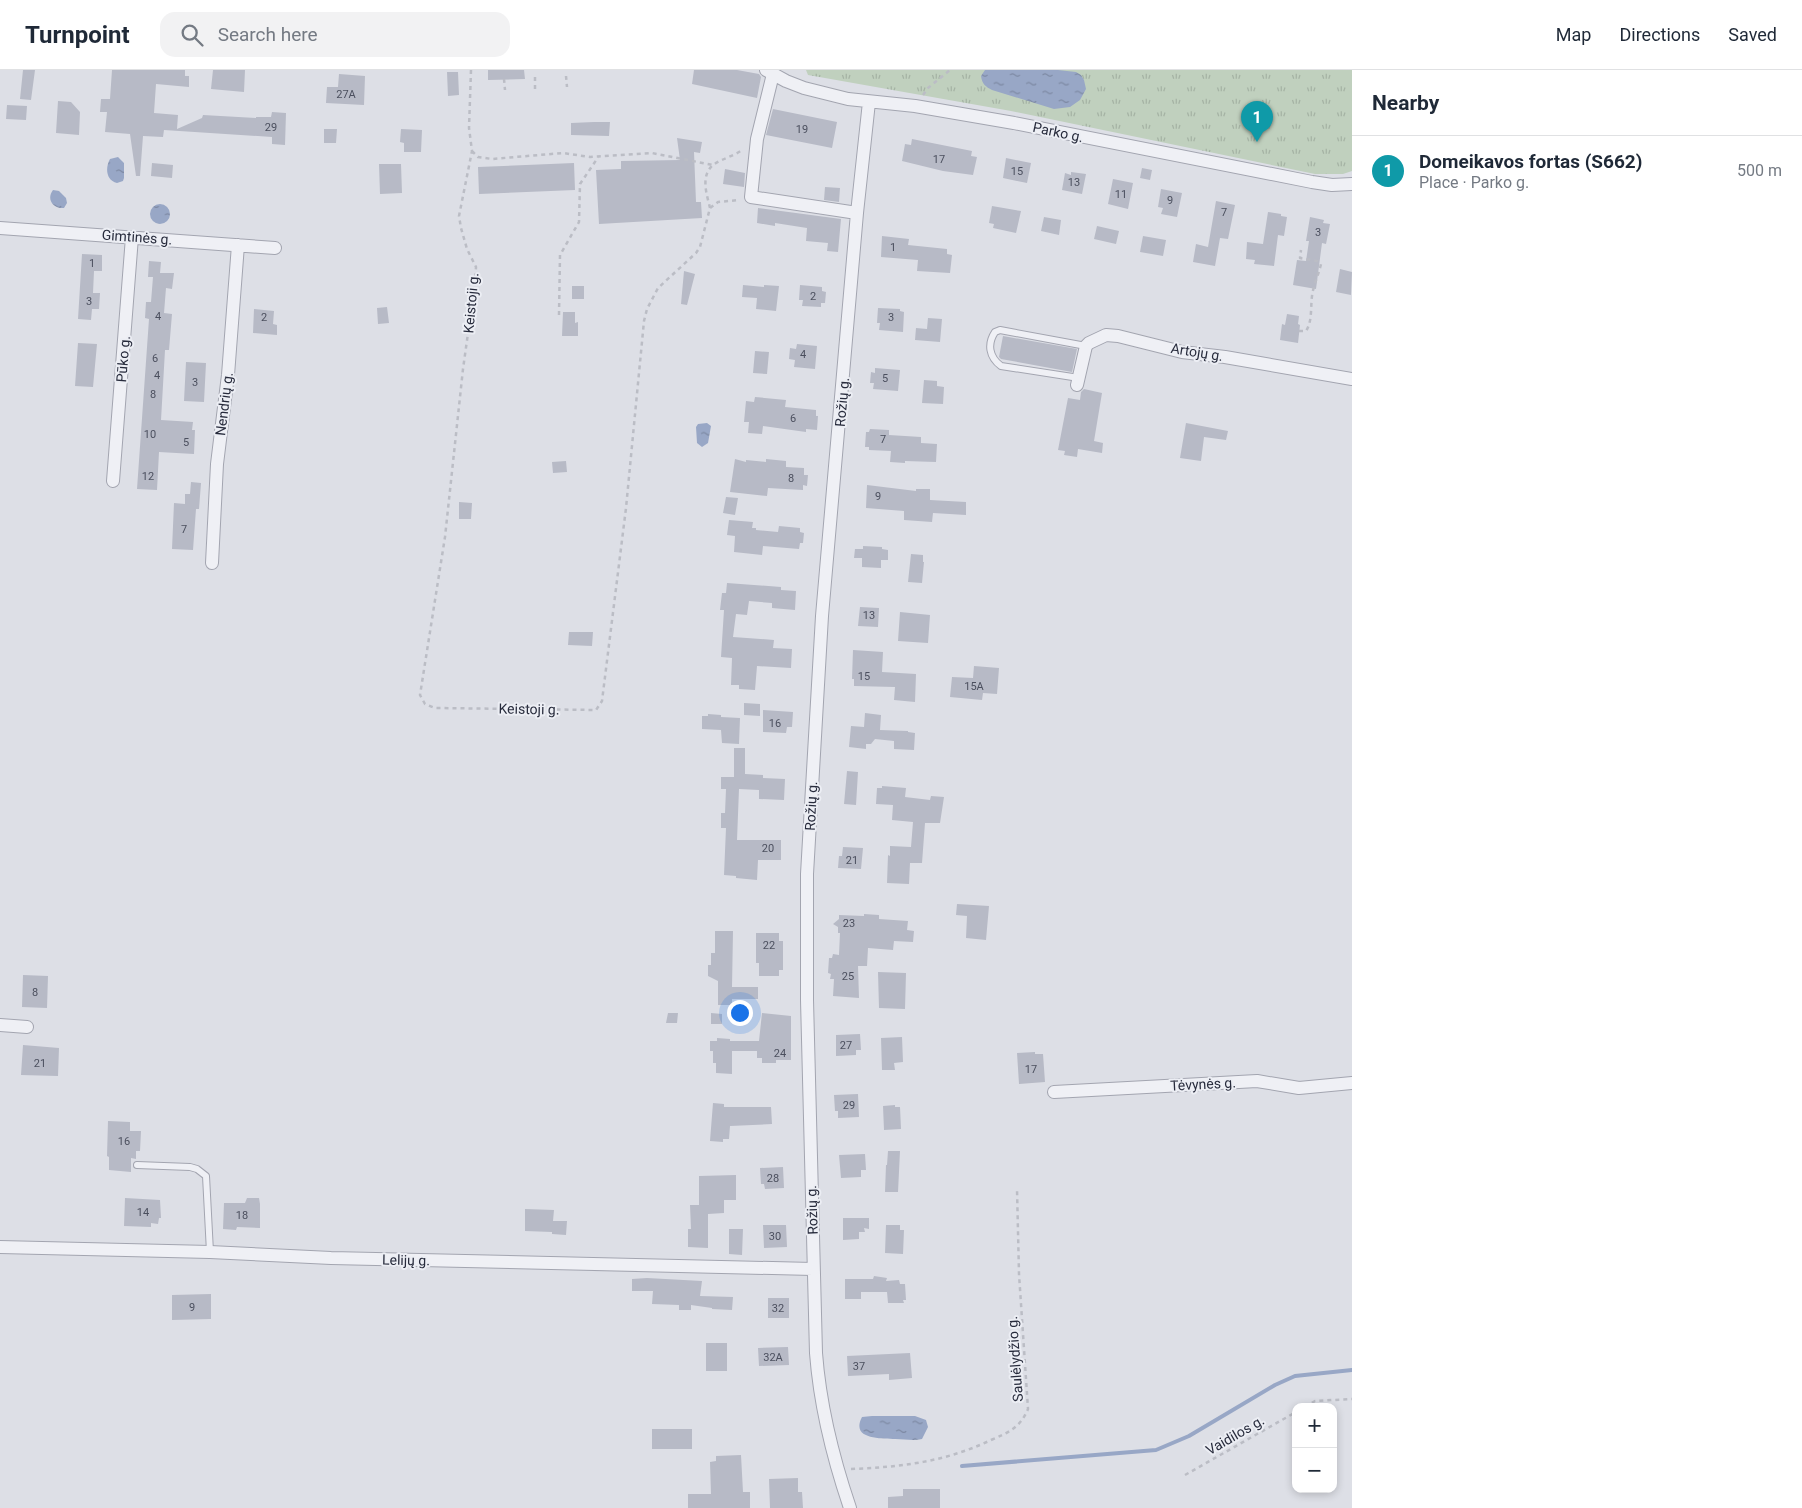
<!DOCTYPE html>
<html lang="en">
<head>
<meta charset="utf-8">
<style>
  body { margin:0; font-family:Roboto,sans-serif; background:#f2f2f3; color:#1f2937 }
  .controls { position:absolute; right:15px; bottom:15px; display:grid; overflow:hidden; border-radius:10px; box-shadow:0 2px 8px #0003 }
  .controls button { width:45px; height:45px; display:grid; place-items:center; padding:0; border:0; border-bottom:1px solid #e0e1e3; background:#fff; color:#1f2937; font:25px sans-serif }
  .you { position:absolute; left:739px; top:942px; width:18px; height:18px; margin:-12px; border:4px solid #fff; border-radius:50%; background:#1a73e8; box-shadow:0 0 0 8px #1a73e833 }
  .badge { display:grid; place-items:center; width:32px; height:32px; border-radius:50%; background:#cb4242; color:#fff; font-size:16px; font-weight:700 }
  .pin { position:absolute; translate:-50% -41px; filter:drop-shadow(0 1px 2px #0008) }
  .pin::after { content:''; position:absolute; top:26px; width:18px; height:15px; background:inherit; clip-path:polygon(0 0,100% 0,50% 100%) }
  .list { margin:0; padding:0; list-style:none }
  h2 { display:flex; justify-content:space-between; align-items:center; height:65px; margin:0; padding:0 20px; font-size:21px }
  h2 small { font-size:16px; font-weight:400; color:#747a83 }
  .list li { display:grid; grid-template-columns:32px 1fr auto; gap:15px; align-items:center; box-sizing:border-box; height:70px; padding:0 20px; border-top:1px solid #e0e1e3 }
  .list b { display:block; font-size:19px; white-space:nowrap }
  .list p { margin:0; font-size:16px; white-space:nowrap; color:#747a83 }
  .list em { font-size:16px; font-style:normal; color:#747a83 }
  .icon { flex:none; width:28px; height:28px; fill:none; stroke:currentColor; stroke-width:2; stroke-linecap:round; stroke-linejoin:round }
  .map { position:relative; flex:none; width:1352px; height:1438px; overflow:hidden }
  header { display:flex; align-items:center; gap:30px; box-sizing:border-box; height:70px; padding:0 25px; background:#fff; border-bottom:1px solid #e0e1e3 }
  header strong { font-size:24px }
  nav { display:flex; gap:28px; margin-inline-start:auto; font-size:18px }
  .search { width:350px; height:45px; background:#f2f2f3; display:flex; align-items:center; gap:12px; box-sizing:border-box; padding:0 18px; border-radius:15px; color:#747a83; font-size:19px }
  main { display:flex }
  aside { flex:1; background:#fff }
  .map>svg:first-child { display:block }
  .park { fill:url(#park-tufts) }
  .water { fill:url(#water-ripples) }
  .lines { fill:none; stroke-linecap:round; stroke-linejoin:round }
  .stream { stroke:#98a7c6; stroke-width:4 }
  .building { fill:#b7bac6 }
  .service-casing { stroke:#a3a5b0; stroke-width:8 }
  .minor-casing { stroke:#a3a5b0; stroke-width:14 }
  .path { stroke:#bbbdc5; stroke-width:2.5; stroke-dasharray:4 4; stroke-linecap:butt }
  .service { stroke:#eff0f5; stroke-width:6 }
  .minor { stroke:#eff0f5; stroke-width:12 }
  .labels { text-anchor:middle; stroke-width:4; stroke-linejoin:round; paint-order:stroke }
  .number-label { font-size:11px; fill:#4b4f5e }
  .street-label { font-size:14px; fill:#272b3c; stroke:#eceef4 }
</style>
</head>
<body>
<header>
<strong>Turnpoint</strong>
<div class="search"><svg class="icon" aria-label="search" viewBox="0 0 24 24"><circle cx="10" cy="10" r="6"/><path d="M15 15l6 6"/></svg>Search here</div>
<nav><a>Map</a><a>Directions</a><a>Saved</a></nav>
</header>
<main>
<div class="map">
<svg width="1352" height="1438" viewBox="0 0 1352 1438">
  <defs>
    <pattern id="park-tufts" width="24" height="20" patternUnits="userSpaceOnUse" patternTransform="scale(1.25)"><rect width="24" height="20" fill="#c0d0be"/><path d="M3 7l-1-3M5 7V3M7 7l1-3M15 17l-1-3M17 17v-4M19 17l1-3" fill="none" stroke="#a5b3a4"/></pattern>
    <pattern id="water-ripples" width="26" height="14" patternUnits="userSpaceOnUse" patternTransform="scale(1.25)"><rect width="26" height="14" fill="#98a7c6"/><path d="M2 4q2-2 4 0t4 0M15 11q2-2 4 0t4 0" fill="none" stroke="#7c88a2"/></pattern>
  </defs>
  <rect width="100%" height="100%" fill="#dddfe6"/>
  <path class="park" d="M806 0H1352V101L1343 104H1315L1011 41 808 5Z"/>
  <path class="water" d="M985 0H1058L1076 2 1081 5 1084 10 1086 19 1080 30 1070 37 1054 39 992 20C986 17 982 14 981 6Z
    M118 87 124 93V108L123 111 117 113C106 110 105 98 110 89Z
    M53 120 59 121 66 128 67 133 64 138C53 139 46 129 53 120Z
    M150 144a10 10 0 1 1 20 0a10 10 0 1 1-20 0Z
    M707 353 711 356 708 373 702 377 697 373 696 357 698 354Z
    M872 1346H915L926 1350 928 1357 922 1369C913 1371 905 1369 895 1369 882 1368 850 1370 862 1347Z"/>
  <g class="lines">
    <path class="stream" d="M962 1396 1156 1380 1189 1366 1275 1315 1295 1306 1352 1300"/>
  </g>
  <path class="building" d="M23 0H35L31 30 20 29Z
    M112 0H185V6H189V17L156 14 154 43 178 45 177 59 202 48 203 45 256 48V47H271L272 42 286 43 285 75 272 74V67L164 60 163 67 143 66 140 106H136L130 64 105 62 107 42H100L101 29H110Z
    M213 0H245L244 22 211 19Z
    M488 0H524L525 9 488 10Z
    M694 0H737L759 4 761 7 757 28 692 14Z
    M447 2H458L459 25 448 26Z
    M339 4 365 6 364 35 326 33 327 17H338Z
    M58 31 71 32 80 42 79 65 56 63Z
    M7 35 27 36 26 50 6 49Z
    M773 39 837 52 832 78 766 65Z
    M594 52H610L609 66 571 65V53Z
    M324 59H337L336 73H324Z
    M401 59 422 60 421 82H404V73L400 72Z
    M677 68 702 72 700 83 694 82 696 132H701L702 148 599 154 596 100 621 99V91L680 90Z
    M912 69 972 81 971 86 977 87 973 105 943 101 902 91 905 74 911 75Z
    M1006 88 1031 93 1027 113 1003 108Z
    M152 93 173 95 172 108 151 106Z
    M574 93 575 120 479 124 478 97Z
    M379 94H401L402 123 380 124Z
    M1142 98 1152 100 1150 110 1140 108Z
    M725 99 745 103 744 117 723 114Z
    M1071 102 1086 104 1082 124 1062 120 1065 103 1071 105Z
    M1113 109 1133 113 1128 139 1108 134Z
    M825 117 840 118 839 132 824 130Z
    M1161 119 1182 123 1177 147 1161 144 1163 138 1158 137Z
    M1216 131 1235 135 1228 169 1220 168 1215 196 1193 192 1196 174 1208 177Z
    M992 136 1021 141 1016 163 993 158 994 154 989 153Z
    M758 138 841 149 838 182 827 181 828 173 806 171 807 158 775 153V156L757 153Z
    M1268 142 1281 144V146L1287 147 1284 166 1278 165 1274 196 1254 194 1255 190 1246 189 1247 172 1263 174Z
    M1044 147 1061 150 1059 165 1041 161Z
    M1310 147 1324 150 1323 153 1330 154 1326 174 1322 173 1316 219 1293 215 1297 190 1306 191 1309 171H1306Z
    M1097 156 1119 161 1116 174 1094 169Z
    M882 166 909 169 908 175 947 179V184L952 185 950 203 917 201 918 190 881 187Z
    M1143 166 1166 170 1163 186 1140 182Z
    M82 184 102 185V201H94L93 223H100L99 239H92L91 250 78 249Z
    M149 191 161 192 160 203H174L172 219 166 218 164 243 172 244 169 280H165L161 350 193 352 192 360H195L194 384 159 382 157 420 137 419 149 249 145 248 146 232H151L153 207H148Z
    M1340 199 1352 202 1351 225 1336 222Z
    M684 201 695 204 687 235 681 234Z
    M743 215 764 217V215L779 216 776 241 756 239 757 228 742 227Z
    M800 215 822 217V221L826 222 825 233H821V237L802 236 803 230H799Z
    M572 216H584V229H572Z
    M387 237 389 253 378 254 377 238Z
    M878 238 900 239V241L904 242 903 262 879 260 880 253H877Z
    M254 239 274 241 273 254 277 255V265L253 263Z
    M563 242H575V253L578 252V266H562Z
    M1287 244 1299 246 1298 254 1300 255 1298 273 1280 270 1282 254 1285 255Z
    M928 248 942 249 940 272 915 270 916 258 927 259Z
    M1003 266 1077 279 1072 302 1001 289 999 287Z
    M78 273 97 274 93 317 75 316Z
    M797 274 817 276 815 299 794 297 795 290 789 289 790 278 796 279Z
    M755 281 769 282 767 304 753 303Z
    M186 292 206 293 204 332 184 331Z
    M875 298 900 300 898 321 873 319 874 313H870L871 302 875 303Z
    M924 310 937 311V316L944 317 943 334 922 333Z
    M1084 319 1102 323 1094 371 1103 373 1102 383 1078 379 1077 387 1064 385 1065 381 1058 380 1068 328 1080 330 1081 322Z
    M755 327 786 330 785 337 816 340V346H818L817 360 806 359V362L763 356 762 364 748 363 749 352H744L746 331 754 332Z
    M1186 353 1228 361 1226 370 1204 367 1201 391 1180 388Z
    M870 359 889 360V365L921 367V373L937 374 936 392 905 391V393L890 392 891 381 869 380V377H865L866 362H869Z
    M735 389 746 392V390L766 392V389L786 391V397L804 398V405H808L807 416 803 415V420L768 418 767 426 730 422Z
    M566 391 567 402 553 403 552 392Z
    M191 412 201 413 199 439H196L193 480 172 479 174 433 185 434V424H190Z
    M867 415 916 421V419H930V430L966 432V445L933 443 932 452 904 450V441L866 438Z
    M726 427 738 428 735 445 723 443Z
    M459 432 472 433 471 449H459Z
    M729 450 753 452 752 458H756V460L778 462 779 456 800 458V462L804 463 803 473H800L799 479 763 476 762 485 734 482 735 466 727 465Z
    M863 476 882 477V479L888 480V490H881V498L862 497V488H854L855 479H863Z
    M911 484 923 485V492H924L922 513 908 512Z
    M727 513 781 517V520L796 521 795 540 772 538V533L749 531 747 545 736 544 733 567 774 570 773 578 792 579 791 598 757 596 755 620 739 619V615H731L732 588 721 587 724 540H720L722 523H726Z
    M860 537 879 538 878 557 858 556Z
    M900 542 930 545 928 573 898 571Z
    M569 562H593L592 576 568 575Z
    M853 580 883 582 882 602 916 604 915 632 894 630 895 617 854 616V609H852Z
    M974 596 999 598 997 624 983 623 982 630 950 627 952 607 973 608Z
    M744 633 760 634V646L744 645Z
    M763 640 793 642 792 657H787L786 663 763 662Z
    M865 643 881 645 880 660 908 661V662L915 663 914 680 894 679V671L875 669 871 674H866V679L849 677 851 656 864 657Z
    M708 644 721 645V647L740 648 739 674 722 673 721 660 702 659V646H708Z
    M734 678H745V704L763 705V708L785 709 784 730 759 729V720L739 719 737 770H781V790H758L757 810 736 808V806L724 805 726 758H721V743H725L726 719H721V707H734Z
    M847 701 858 702 856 735 844 734Z
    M882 716 906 718 905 727 930 730 931 726 944 727 940 753H925L922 793H910L909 814 887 813 888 785 890 786V776L911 777 913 752 892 750 893 735 876 734 877 718H882Z
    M843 777 863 778 861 799 838 798 839 786H842Z
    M957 834 989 836 986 870 966 868 967 846 956 845Z
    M864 844 879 845V849L908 851 907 860 914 861 913 872 894 871 893 880 868 878 867 896H858L859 928 833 926 834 909H830L831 904 828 903 829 888H832L833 884 839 885 840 863H838V857L833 854 839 849V845L864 846Z
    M715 861H733L732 917H758V929H732V935H718V911L708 906V895H711V883H715Z
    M756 863H779V871H783V900H779V906H759V893H756Z
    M878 902 906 903 905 939 879 938Z
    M23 905 48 906 47 938 22 937Z
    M668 943H678L677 953H666Z
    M711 943 722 944V954H711Z
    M762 943 791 946V990H776V993H762V988H757V981H732V1004L716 1003V993H713V981H710V971H717V968L730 969V971H759Z
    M860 964 861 980H856V985L836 986V965Z
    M902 967 903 992 894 993 895 1000H882L881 968Z
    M23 975 59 978 58 1006 21 1005Z
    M1035 982V984H1043L1045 1012 1019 1014 1017 983Z
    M858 1024 859 1047 838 1048V1041H835L834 1025Z
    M713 1033 724 1034V1037H771L772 1054 730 1056 729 1069H723V1072L710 1071Z
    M895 1035V1037H900L901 1059 884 1060 883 1036Z
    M108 1051 130 1052V1061H141L140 1081H136V1089L131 1088V1102L109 1100V1087L107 1086Z
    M888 1081H900L898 1122H885L886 1095H887Z
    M865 1084 866 1100H861V1107L841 1108 839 1085Z
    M783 1097 784 1118 765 1119 764 1114H761L760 1098Z
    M736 1105V1130H724V1143L708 1144V1178L688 1177V1159H691L690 1135H699V1106Z
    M125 1128 160 1130 161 1148H159L158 1154 151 1153V1157L124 1156Z
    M247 1128H259L260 1134V1158L237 1157 236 1160 223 1159 224 1133H245Z
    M525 1139 554 1140 553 1151H567L566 1165 552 1164V1162L525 1161Z
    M843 1148H869V1159L864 1158 865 1162H859V1169L843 1170Z
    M763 1155H786L787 1177 764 1178Z
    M886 1155H900V1160H904L903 1184 885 1183Z
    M729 1159H743L742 1185 729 1184Z
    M874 1206 887 1208 886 1211 899 1210 900 1214H905L906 1230H903L904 1233H888L887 1222H861V1229H845V1209H873Z
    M647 1208 702 1211 700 1226 733 1227 732 1240 712 1239V1238L691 1235V1240H679V1235L652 1234 653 1221H632V1209Z
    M211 1224V1249L172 1250V1225Z
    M768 1228H789V1248H768Z
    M706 1273H727V1301H706Z
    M788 1277 789 1295 759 1296 758 1278Z
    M910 1283 912 1308 889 1310V1304L848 1306 847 1286Z
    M652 1359H692V1379H652Z
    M741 1385 743 1422H750V1438H688V1424H711L710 1392 716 1391V1386Z
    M798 1408V1422H802L803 1438H770L769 1409Z
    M903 1419H940V1438H888V1427L903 1426Z"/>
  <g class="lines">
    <defs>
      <path id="service" d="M1079 308 1001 296C989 287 987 274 995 262L1000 260 1086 276
        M137 1095 190 1097 197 1099 206 1106 210 1182"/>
      <path id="minor" d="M766 0 786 11 804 18 848 29 915 36 1014 53 1312 112 1332 115 1352 114
        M773 4 757 69 751 127 857 143
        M0 158 275 178
        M1077 315 1086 276 1089 273 1106 265 1118 266 1182 282 1225 287 1352 309
        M113 411 132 167
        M212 493 217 394 228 305 238 175
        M0 955 27 957
        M1054 1022 1257 1011 1299 1018 1352 1013
        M0 1177 210 1182 331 1188 813 1199
        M850 1438C833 1388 820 1336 816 1283L807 930V804L822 546 857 143 869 32"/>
    </defs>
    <use href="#service" class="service-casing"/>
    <use href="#minor" class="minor-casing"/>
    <path class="path" d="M471 0 469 58 472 81 459 146 461 158 467 179 476 197 475 213 463 299 445 467 420 625 425 634 435 638 596 640 602 631 626 438 644 251 647 239 658 218 696 183 700 177 710 138 718 132 740 130
      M566 6 567 17
      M535 7V19
      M504 9 505 20
      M923 25 928 18 950 0
      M472 81 478 87 492 89 563 83 590 87 652 83 713 95
      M710 138C707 125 700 106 713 95 721 89 734 86 742 80
      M559 245 560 185 579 152 580 114 599 86
      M1299 261H1306C1314 249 1309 231 1314 217 1316 209 1319 203 1321 194L1317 191 1300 188 1301 180
      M1305 1337 1315 1331 1352 1329
      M851 1399C901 1397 945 1392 991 1370 1009 1362 1020 1358 1028 1339L1019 1204 1017 1119
      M1185 1405 1296 1342"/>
    <use href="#service" class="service"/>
    <use href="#minor" class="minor"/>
  </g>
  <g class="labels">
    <g class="number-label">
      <text x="346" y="28">27A</text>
      <text x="271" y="61">29</text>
      <text x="802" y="63">19</text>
      <text x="939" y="93">17</text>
      <text x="1017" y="105">15</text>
      <text x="1074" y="116">13</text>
      <text x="1121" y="128">11</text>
      <text x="1170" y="134">9</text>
      <text x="1224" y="146">7</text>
      <text x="1318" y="166">3</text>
      <text x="893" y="181">1</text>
      <text x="92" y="197">1</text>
      <text x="813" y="230">2</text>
      <text x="89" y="235">3</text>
      <text x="158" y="250">4</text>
      <text x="264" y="251">2</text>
      <text x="891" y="251">3</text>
      <text x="803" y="288">4</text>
      <text x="155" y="292">6</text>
      <text x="157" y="309">4</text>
      <text x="885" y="312">5</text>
      <text x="195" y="316">3</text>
      <text x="153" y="328">8</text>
      <text x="793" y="352">6</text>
      <text x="150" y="368">10</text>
      <text x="883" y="373">7</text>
      <text x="186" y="376">5</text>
      <text x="148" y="410">12</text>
      <text x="791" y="412">8</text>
      <text x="878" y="430">9</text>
      <text x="184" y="463">7</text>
      <text x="869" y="549">13</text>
      <text x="864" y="610">15</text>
      <text x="974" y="620">15A</text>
      <text x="775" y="657">16</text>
      <text x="768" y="782">20</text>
      <text x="852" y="794">21</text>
      <text x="849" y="857">23</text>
      <text x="769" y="879">22</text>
      <text x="848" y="910">25</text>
      <text x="35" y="926">8</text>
      <text x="846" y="979">27</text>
      <text x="780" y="987">24</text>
      <text x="40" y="997">21</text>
      <text x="1031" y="1003">17</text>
      <text x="849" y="1039">29</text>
      <text x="124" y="1075">16</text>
      <text x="773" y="1112">28</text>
      <text x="143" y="1146">14</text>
      <text x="242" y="1149">18</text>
      <text x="775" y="1170">30</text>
      <text x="192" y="1241">9</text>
      <text x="778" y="1242">32</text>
      <text x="773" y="1291">32A</text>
      <text x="859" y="1300">37</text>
    </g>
    <g class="street-label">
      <text transform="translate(1058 62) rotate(12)" y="5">Parko g.</text>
      <text transform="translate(137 167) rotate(4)" y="5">Gimtinės g.</text>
      <text transform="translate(471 233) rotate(-85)" y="5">Keistoji g.</text>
      <text transform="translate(1197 282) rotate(9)" y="5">Artojų g.</text>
      <text transform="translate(123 289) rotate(-85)" y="5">Pūko g.</text>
      <text transform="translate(842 332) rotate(-85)" y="5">Rožių g.</text>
      <text transform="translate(224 334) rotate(-83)" y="5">Nendrių g.</text>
      <text transform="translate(529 639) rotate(1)" y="5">Keistoji g.</text>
      <text transform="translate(811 736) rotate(-87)" y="5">Rožių g.</text>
      <text transform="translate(1203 1014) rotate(-3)" y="5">Tėvynės g.</text>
      <text transform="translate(812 1140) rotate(-92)" y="5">Rožių g.</text>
      <text transform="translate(406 1190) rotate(1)" y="5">Lelijų g.</text>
      <text transform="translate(1015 1289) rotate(-94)" y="5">Saulėlydžio g.</text>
      <text transform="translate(1235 1365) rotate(-30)" y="5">Vaidilos g.</text>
    </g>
  </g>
</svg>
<div class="controls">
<button>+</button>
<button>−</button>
</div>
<div class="you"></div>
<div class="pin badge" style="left:1257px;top:72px;background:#0f9aa8">1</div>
</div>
<aside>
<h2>Nearby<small></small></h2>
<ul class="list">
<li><span class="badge" style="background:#0f9aa8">1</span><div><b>Domeikavos fortas (S662)</b><p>Place · Parko g.</p></div><em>500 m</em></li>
</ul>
</aside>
</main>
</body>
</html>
